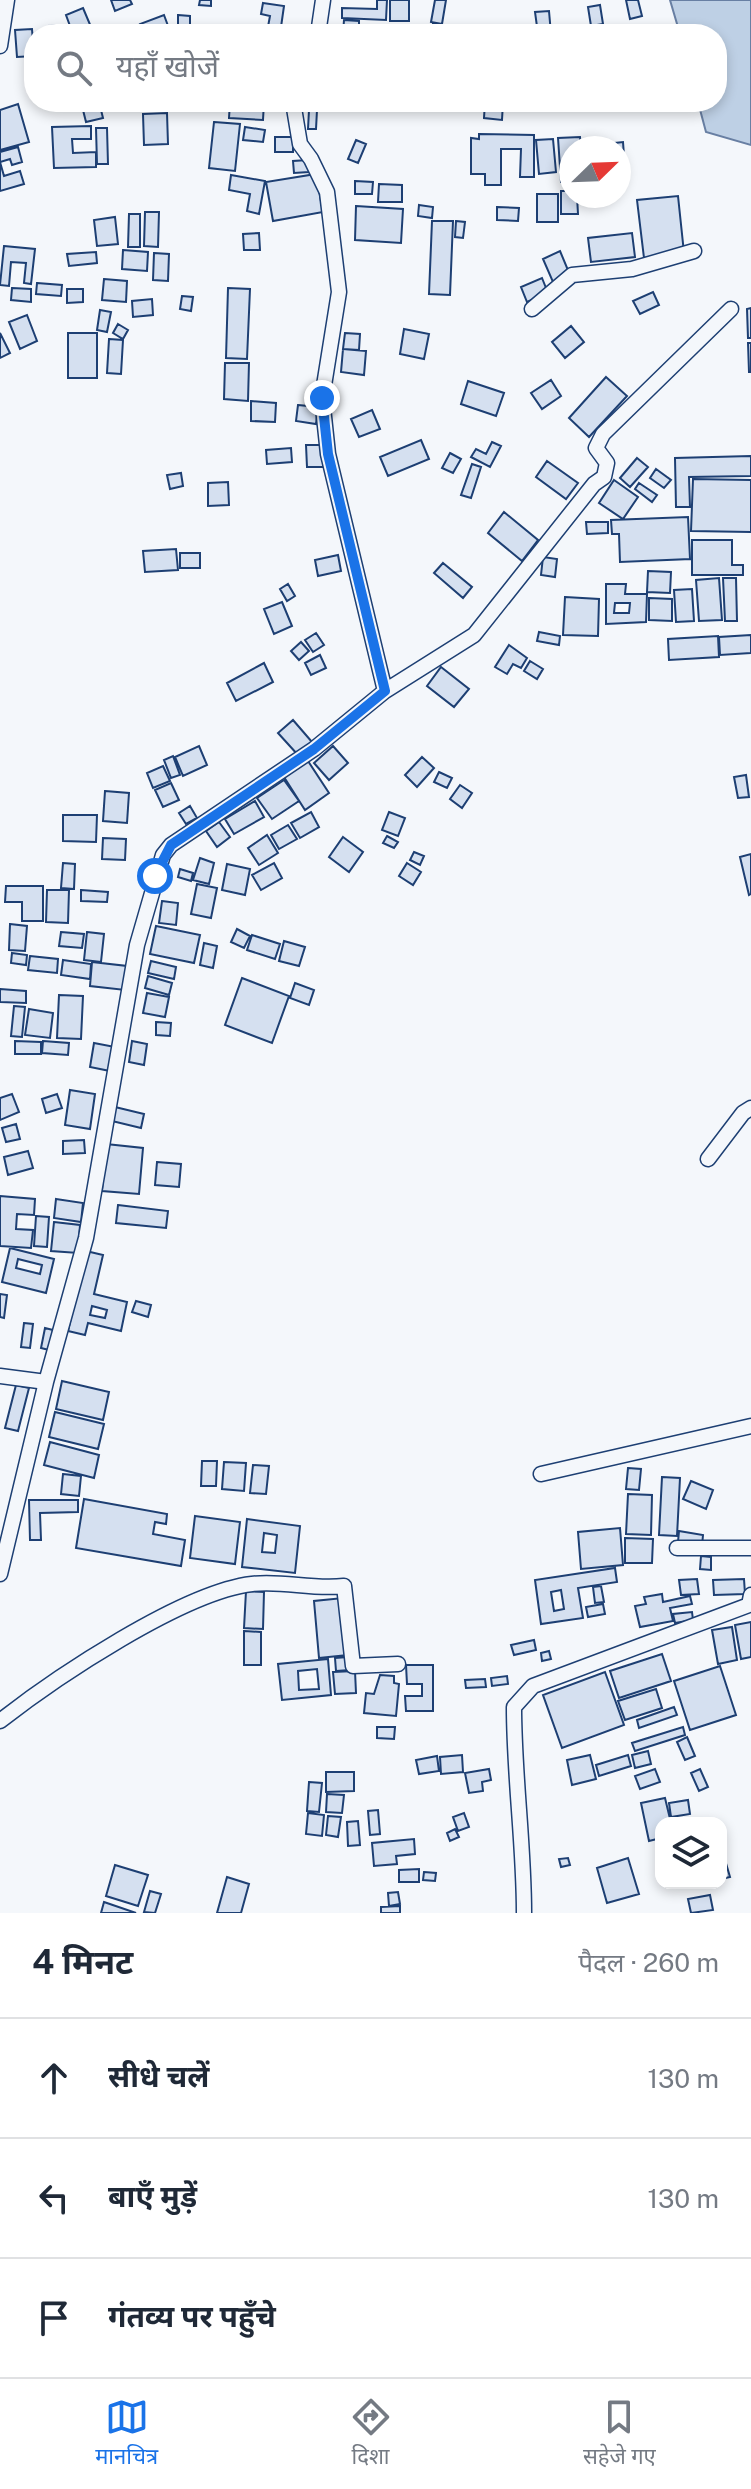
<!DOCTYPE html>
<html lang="hi">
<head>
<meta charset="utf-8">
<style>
  body { margin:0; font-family:"Public Sans","Noto Sans Devanagari",sans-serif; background:#f6f6f7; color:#1f2937 }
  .controls { position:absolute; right:24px; bottom:24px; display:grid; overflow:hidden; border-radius:16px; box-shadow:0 4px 12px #0003 }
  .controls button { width:72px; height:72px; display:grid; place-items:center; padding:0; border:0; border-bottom:2px solid #e0e1e3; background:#fff; color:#1f2937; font:40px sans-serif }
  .compass { position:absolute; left:559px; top:136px; width:72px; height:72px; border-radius:50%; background:#fff; box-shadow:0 4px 12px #0003; rotate:67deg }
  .stop { position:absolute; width:24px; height:24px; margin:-18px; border:6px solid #1a73e8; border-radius:50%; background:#fff }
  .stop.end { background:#1a73e8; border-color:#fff; box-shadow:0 2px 8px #0008 }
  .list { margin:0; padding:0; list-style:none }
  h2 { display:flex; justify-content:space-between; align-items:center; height:104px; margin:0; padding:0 32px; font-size:34px }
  h2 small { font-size:26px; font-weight:400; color:#747a83 }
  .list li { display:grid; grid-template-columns:52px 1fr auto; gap:24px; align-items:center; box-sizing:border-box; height:120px; padding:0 32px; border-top:2px solid #e0e1e3 }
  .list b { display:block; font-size:30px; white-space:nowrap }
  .list em { font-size:26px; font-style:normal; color:#747a83 }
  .icon { flex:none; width:44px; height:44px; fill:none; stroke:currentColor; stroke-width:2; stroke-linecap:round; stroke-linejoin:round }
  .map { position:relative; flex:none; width:751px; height:1913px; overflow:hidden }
  .search { position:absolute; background:#fff; box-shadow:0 4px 12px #0003; left:24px; right:24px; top:24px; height:88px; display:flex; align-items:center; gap:20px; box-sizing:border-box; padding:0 28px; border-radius:32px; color:#747a83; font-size:30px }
  .sheet { height:464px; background:#fff }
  nav { display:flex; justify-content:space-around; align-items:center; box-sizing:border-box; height:112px; border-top:2px solid #e0e1e3; background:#fff; font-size:22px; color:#747a83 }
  nav a { display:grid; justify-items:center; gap:4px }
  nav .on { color:#1a73e8 }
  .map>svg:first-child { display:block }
  .water { fill:#bed0e5; stroke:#687fa3; stroke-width:2 }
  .building { fill:#d5e0f0; stroke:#1d3f73; stroke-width:2; fill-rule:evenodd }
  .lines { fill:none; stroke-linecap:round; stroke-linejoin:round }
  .minor-casing { stroke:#1d3f73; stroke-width:17 }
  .minor { stroke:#f4f7fb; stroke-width:14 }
  .route { stroke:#1a73e8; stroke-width:10 }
</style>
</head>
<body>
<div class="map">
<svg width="751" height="1913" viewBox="0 0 751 1913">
  <rect width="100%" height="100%" fill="#f4f7fb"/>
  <path class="water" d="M670 0H751V145L706 132 698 102H717V34H680Z"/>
  <path class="building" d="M111 0H130L132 4 115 11Z
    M200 0H211V6L199 5Z
    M377 0H387L386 20 342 18V8L377 9Z
    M390 0H409V21H390Z
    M435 0H446L442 24 431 22Z
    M626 0H638L642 16 630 19Z
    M263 3 284 6 280 34 267 32 270 16 261 14Z
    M600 5 603 24 591 26 588 7Z
    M83 8 94 34H73L66 15Z
    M549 11 551 34H538L535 12Z
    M164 15 171 34H159L158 30 143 34 140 24Z
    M178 15 190 16V27H178Z
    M344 20 359 21V34H343Z
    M433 24 460 29 459 34H432Z
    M58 25V34H50L49 26Z
    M123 26 125 34H101Z
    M32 29 34 56 17 57 15 30Z
    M81 102H99L103 118 86 122Z
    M230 102H240V110L254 111V102H264L263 120 229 118Z
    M485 102H503L502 120 484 118Z
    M573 102H597V103L574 107Z
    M18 104 29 142 0 150V110Z
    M309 110H317L316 129H308Z
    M167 113 168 144 144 145 143 114Z
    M214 122 240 124 235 171 209 168Z
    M91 126V139H72L73 153 96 152V167L54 168 52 127Z
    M245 127 265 130 263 142 243 140Z
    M96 128H107L108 164H97Z
    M479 134 534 135V177H520L521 149H501V185H485V174H471V138L479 139Z
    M275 137H293V152H275Z
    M580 137 581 148H571V181L561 182 558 138Z
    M553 139 556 172 539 174 536 140Z
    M356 140 366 144 358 163 348 159Z
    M623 142 625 170H619V148H615V143Z
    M18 147 22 162 12 165 10 159 0 162 4 176 20 171 24 184 0 191V152Z
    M308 160 309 172 294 173 293 161Z
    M316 174 323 212 273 221 266 182Z
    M231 175 265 181 259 214 247 211 250 194 229 190Z
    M355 181 373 182 372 194H355Z
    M379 184 402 185V202H378Z
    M561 191H571V196H577L578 214H561Z
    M537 194H558V222H537Z
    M678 196 684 253 644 258 637 200Z
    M419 205 433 207 432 218 418 216Z
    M356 206 403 209 401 243 355 240Z
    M497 207 519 208 518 221 497 220Z
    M145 212H159L158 247 144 246Z
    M129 214H140V247H128Z
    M115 217 118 244 97 246 94 220Z
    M432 221H453L450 295 429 294Z
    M456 221 465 222 463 238 455 237Z
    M259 233 260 250H244L243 234Z
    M632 233 635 257 591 262 588 238Z
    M4 246 35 249 31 284 24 283 26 263 11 262 9 286 0 285Z
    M123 250 148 252 147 271 122 269Z
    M560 251 570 275 553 282 543 259Z
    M96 252 97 263 69 266 67 254Z
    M154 253 169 254 168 281 153 280Z
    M542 278 548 293 527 302 521 287Z
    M104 279 127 281 126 302 102 300Z
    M37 283 62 285 61 296 36 294Z
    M12 288 31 289V302L11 300Z
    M228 288 250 289 247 359 226 358Z
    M67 289H83V302L67 303Z
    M653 292 659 305 640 314 633 301Z
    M182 296 193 297 191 311 180 309Z
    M152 299 153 315 133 317 132 301Z
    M751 308V338H748L747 309Z
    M100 310 111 312 107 332 97 330Z
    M27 315 37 341 20 349 9 322Z
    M118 324 128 330 123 339 113 333Z
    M571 326 584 342 565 358 552 342Z
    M404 329 429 334 424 359 400 354Z
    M0 333 10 353 0 358Z
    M68 333H97V378H68Z
    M345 333 360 334 359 350 343 349Z
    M109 339 123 340 121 374 107 373Z
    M748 343H751V372H749Z
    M343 349 366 351 364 375 341 372Z
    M225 363H249L248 401 224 399Z
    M606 377 627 396 589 437 569 418Z
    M551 380 561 396 542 409 531 393Z
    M468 381 504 393 496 416 461 404Z
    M251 401 276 403 275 422 251 421Z
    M298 405 318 407 316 424 296 421Z
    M372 410 380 429 359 437 351 419Z
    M421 440 429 459 388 476 380 457Z
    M492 442 501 446 490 467 471 457 476 449 486 454Z
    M306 445H323V467H307Z
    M291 448 292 462 267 464 266 450Z
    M450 453 461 459 453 473 442 468Z
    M751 456V476L689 477 690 507H676L675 458Z
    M637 458 648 467 630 487 620 478Z
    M547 461 578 483 566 499 536 477Z
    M472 464 481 467 471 498 461 495Z
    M656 469 671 480 664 488 650 478Z
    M181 473 183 486 170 489 167 475Z
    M693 479 751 480V532L691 531Z
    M614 480 638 497 623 519 599 503Z
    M228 482 229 505 208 506V483Z
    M639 483 657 495 652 502 635 489Z
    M504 512 538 540 522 561 488 533Z
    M688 517 690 559 620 562 619 534H612L611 520Z
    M586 522H608V533L587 534Z
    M692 540H732V565H743V575H692Z
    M176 549 178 570 145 572 143 551Z
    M180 553H200V568H180Z
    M338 555 341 571 318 576 315 560Z
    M543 557 557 559 555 577 541 575Z
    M443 563 472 587 463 598 434 573Z
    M648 571 671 572 670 593 647 592Z
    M719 578 722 620 699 621 696 580Z
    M723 578H736L737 621H725Z
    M288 584 295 596 287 601 280 589Z
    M606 584H626L625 594H647L646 622 606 624ZM615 603H630L629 613H614Z
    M692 589 694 621 676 622 674 590Z
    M565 597 599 599 598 636 563 635Z
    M649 598 672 599V621L649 620Z
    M282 602 292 626 274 634 264 609Z
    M539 632 560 636 559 645 537 641Z
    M316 633 324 645 313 652 305 640Z
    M751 635V653L720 655 719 637Z
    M718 636 719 657 669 660 668 639Z
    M301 642 309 651 299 660 291 651Z
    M509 645 527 658 521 668 513 664 507 674 495 667Z
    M320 655 326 668 311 675 305 663Z
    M530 661 543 669 537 679 524 671Z
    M264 663 273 682 236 701 227 683Z
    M441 667 469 689 454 707 427 686Z
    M293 720 312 742 298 755 278 733Z
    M199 746 207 765 183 776 175 757Z
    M333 746 348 763 329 780 314 763Z
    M173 756 180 775 171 778 164 760Z
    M422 757 434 768 417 787 405 775Z
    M308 761 329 793 305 810 284 777Z
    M163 766 170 781 153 788 147 773Z
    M439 772 452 778 447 788 434 782Z
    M746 775 749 797 738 798 734 777Z
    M284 780 299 801 272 819 257 798Z
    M171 783 179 800 163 807 155 790Z
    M460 785 472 793 462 808 450 799Z
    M105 791 129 793 127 823 103 821Z
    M255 801 264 817 234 834 225 819Z
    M190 806 197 818 186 824 179 813Z
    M311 812 319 827 300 838 291 823Z
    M389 812 405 818 398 836 382 830Z
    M63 815H97L96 842 63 841Z
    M219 822 230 837 217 847 206 831Z
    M288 825 297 839 279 849 271 835Z
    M267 835 278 853 259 865 248 848Z
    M387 836 398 842 394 848 383 843Z
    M343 837 363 852 349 872 329 857Z
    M103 838 126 839 125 860 102 859Z
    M414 852 424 856 420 865 410 860Z
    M751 854V894L749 895 740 857Z
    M200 858 214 863 209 884 193 880Z
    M63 863 75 864 74 889 61 888Z
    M274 863 282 878 261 890 252 875Z
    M407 863 421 872 413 885 399 876Z
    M227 864 250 869 245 895 222 890Z
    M180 869 193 873 191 881 178 877Z
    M197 884 217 888 211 918 191 914Z
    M6 886H43V921H22V902H5Z
    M47 890H69L68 923 46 922Z
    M81 890 108 892 107 902 81 901Z
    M162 901 178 903 176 925 159 923Z
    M10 924 27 926 25 951 9 950Z
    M156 926 200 935 194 963 150 954Z
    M237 929 250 936 244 948 231 942Z
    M61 932 84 934 82 948 59 946Z
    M87 932 104 934 101 962 84 960Z
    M252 935 280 944 275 959 247 950Z
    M284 941 305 947 299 966 279 961Z
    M204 943 217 946 213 968 200 965Z
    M12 953 27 955 26 965 11 963Z
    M30 956 58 959 57 973 28 970Z
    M63 960 91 964 90 979 61 975Z
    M151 961 176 967 174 979 148 973Z
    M92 962 127 966 125 990 90 986Z
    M148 976 172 983 169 995 145 988Z
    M242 978 289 996 272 1043 225 1025Z
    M295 983 314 990 309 1005 290 998Z
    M0 989 26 991V1003L0 1002Z
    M147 993 169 997 165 1017 143 1013Z
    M59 995 83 996 81 1039 57 1038Z
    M14 1006 25 1007 22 1037 11 1036Z
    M29 1009 53 1013 50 1038 25 1035Z
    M156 1022 171 1023 170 1036 156 1035Z
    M15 1041 41 1042V1054H15Z
    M43 1041 69 1043 68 1055 42 1053Z
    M132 1041 147 1044 144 1065 129 1062Z
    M94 1043 115 1047 110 1071 90 1067Z
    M70 1090 95 1094 90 1129 65 1125Z
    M12 1094 19 1112 0 1120V1098Z
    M57 1094 62 1108 46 1113 42 1099Z
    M115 1107 144 1114 141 1128 112 1121Z
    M16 1124 20 1139 6 1142 2 1128Z
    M84 1140 85 1153 63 1154V1141Z
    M106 1144 143 1148 139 1194 102 1191Z
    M28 1151 33 1168 8 1175 4 1157Z
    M157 1162 181 1164 179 1187 155 1185Z
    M0 1196 35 1199 34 1215 17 1214 16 1229 33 1230 31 1248 0 1246Z
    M56 1199 83 1203 81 1222 54 1218Z
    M118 1205 168 1211 166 1228 116 1223Z
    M36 1216 49 1217 47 1247 34 1246Z
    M54 1222 80 1225 78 1253 51 1251Z
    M10 1248 54 1259 46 1293 2 1282ZM18 1259 42 1265 40 1274 16 1268Z
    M86 1251 103 1255 94 1294 127 1302 121 1331 88 1323 85 1335 68 1331ZM92 1306 107 1310 105 1318 90 1315Z
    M0 1294 7 1295 4 1318 0 1317Z
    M136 1301 151 1305 148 1317 132 1312Z
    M24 1323 33 1324 30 1348 21 1347Z
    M45 1328 53 1330 49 1350 41 1348Z
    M62 1381 109 1392 103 1420 56 1409Z
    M16 1385 29 1388 18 1431 5 1428Z
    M55 1412 104 1424 98 1449 49 1437Z
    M50 1442 99 1455 94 1478 44 1465Z
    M202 1461H217L216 1486H201Z
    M224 1462 246 1463 244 1491 222 1489Z
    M253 1465 269 1466 266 1494 250 1493Z
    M628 1468 641 1469 639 1490 626 1489Z
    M63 1474 81 1476 79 1496 61 1494Z
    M662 1477 680 1478 677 1536 659 1535Z
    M691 1481 713 1490 706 1509 683 1499Z
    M628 1494 652 1495 651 1535 626 1534Z
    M84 1499 167 1514 166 1524 155 1522 153 1534 185 1540 181 1566 76 1548Z
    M29 1500H78V1512L40 1513 41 1540H30Z
    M195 1516 240 1522 235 1564 190 1558Z
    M247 1519 300 1526 295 1573 242 1567ZM264 1533 277 1535 275 1553 262 1552Z
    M620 1528 623 1565 581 1569 578 1532Z
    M679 1531 703 1535 702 1546 678 1542Z
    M625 1538 653 1539 652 1563H625Z
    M701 1556 711 1557V1570L700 1569Z
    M615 1568 617 1582 578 1588 583 1618 541 1624 535 1580ZM561 1590 564 1609 554 1611 551 1592Z
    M697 1579 699 1594 681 1595 679 1580Z
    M744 1579 745 1594 714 1595 713 1580Z
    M601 1586 604 1602 595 1603 593 1587Z
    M246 1591 264 1592 263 1629 244 1628Z
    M662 1594 663 1602 690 1596 692 1604 670 1608 673 1621 640 1627 635 1606 646 1604 644 1597Z
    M343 1598 348 1655 319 1658 314 1601Z
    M603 1604 605 1614 588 1617 586 1607Z
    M692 1612 693 1620 675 1623 673 1614Z
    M751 1622V1657L741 1659 735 1625Z
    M732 1627 737 1660 718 1664 712 1630Z
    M244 1631 261 1632V1665H244Z
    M534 1640 536 1650 514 1655 511 1645Z
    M549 1651 551 1659 542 1661 541 1653Z
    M662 1654 671 1681 619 1698 610 1671Z
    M348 1657 350 1670 336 1671 335 1658Z
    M328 1659 331 1695 282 1700 278 1664ZM317 1669 319 1689 299 1690 298 1671Z
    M406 1665H433V1711H406L405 1696H422V1684H407Z
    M720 1666 736 1715 690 1730 674 1681Z
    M355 1671 356 1693 335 1694 333 1672Z
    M605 1672 624 1725 562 1748 543 1695Z
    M380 1675 394 1676V1683L399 1684 396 1716 364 1713 366 1693 374 1694Z
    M507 1676 508 1684 492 1686 491 1678Z
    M485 1679 486 1687 466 1688 465 1680Z
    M656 1689 662 1708 625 1720 618 1701Z
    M674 1707 677 1715 639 1728 637 1720Z
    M377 1727H395L394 1739 377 1738Z
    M683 1727 685 1735 635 1751 632 1743Z
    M687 1737 695 1756 685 1760 677 1742Z
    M648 1751 651 1764 635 1768 632 1755Z
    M462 1755 463 1772 441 1774 440 1757Z
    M590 1755 596 1779 572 1785 567 1760Z
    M628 1755 631 1766 599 1776 596 1765Z
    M437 1756 439 1771 419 1774 416 1760Z
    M489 1769 491 1780 482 1782 483 1791 469 1793 465 1773Z
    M655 1769 660 1782 640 1789 635 1776Z
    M700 1769 708 1787 699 1791 691 1773Z
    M326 1772H354V1791L326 1792Z
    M309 1782 322 1783 319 1812 307 1811Z
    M327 1794 344 1795 342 1813 326 1812Z
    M665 1798 671 1823H661V1838L649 1841 641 1803Z
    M688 1800 690 1814 671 1817 669 1803Z
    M378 1810 380 1834 370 1835 368 1811Z
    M308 1813 324 1815 322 1836 306 1834Z
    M464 1813 469 1827 458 1831 453 1817Z
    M328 1816 341 1817 338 1837 326 1835Z
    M358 1821 360 1845 348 1846 347 1822Z
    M455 1829 459 1837 450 1841 447 1833Z
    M414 1839 415 1854 396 1856 397 1864 374 1866 372 1843Z
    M723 1853 730 1877 721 1879V1854Z
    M568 1858 570 1865 561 1867 559 1859Z
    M628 1858 639 1894 607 1903 597 1868Z
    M115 1865 148 1875 138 1906 106 1896Z
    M419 1869V1882H399V1870Z
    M424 1872 436 1873 435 1881 423 1880Z
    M227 1877 249 1884 241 1913H217Z
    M150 1891 161 1894 155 1913 144 1912Z
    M398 1892 400 1904 389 1906 388 1893Z
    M710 1895 713 1910 691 1913 688 1899Z
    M104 1902 136 1913H101Z
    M400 1906V1913H381V1907Z"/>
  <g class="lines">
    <defs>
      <path id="minor" d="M318 34 323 0
        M0 46 7 0
        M293 102 300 144 311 159 327 192 339 292 322 398 328 454 385 691
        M532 309 572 275 632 269 694 251
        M708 1159 743 1113 751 1108
        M0 1376 46 1382
        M541 1474 751 1426
        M677 1548H751
        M0 1574 46 1382 86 1238 137 945 163 855 171 845 314 749 385 691 474 635 594 484 604 477 607 463 596 448 603 434 731 309
        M0 1721C55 1678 183 1592 252 1584 282 1580 313 1590 344 1586L353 1666 398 1664
        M524 1913C524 1844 514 1776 514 1707L533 1686 749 1605 751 1595"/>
    </defs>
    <use href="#minor" class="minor-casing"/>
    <use href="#minor" class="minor"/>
  </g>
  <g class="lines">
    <path class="route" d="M155 876 171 845 314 749 385 691 328 454 322 398"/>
  </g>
</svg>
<div class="controls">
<button><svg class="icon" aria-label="layers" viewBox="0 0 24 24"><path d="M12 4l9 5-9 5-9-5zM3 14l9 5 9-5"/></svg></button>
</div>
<svg class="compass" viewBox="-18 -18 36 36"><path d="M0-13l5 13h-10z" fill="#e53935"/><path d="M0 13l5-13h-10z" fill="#747a83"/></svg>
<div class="stop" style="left:155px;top:876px"></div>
<div class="stop end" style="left:322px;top:398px"></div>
<div class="search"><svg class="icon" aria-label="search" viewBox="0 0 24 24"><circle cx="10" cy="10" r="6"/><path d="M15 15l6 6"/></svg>यहाँ खोजें</div>
</div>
<section class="sheet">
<h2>4 मिनट<small>पैदल · 260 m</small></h2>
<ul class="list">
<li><svg class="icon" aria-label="ahead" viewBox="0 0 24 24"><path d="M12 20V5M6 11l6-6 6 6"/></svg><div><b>सीधे चलें</b></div><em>130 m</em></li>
<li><svg class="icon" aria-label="left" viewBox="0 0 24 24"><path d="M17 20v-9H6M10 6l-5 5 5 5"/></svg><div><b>बाएँ मुड़ें</b></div><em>130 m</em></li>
<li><svg class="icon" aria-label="arrive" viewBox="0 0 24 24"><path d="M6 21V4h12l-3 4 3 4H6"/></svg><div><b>गंतव्य पर पहुँचे</b></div></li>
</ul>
</section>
<nav>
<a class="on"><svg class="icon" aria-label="map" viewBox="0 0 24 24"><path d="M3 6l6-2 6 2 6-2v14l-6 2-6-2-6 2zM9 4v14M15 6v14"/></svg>मानचित्र</a>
<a><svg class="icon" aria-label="directions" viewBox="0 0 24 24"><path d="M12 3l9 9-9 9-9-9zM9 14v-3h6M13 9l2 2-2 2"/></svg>दिशा</a>
<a><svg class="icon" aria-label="saved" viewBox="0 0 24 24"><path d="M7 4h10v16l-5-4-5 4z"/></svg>सहेजे गए</a>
</nav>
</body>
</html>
